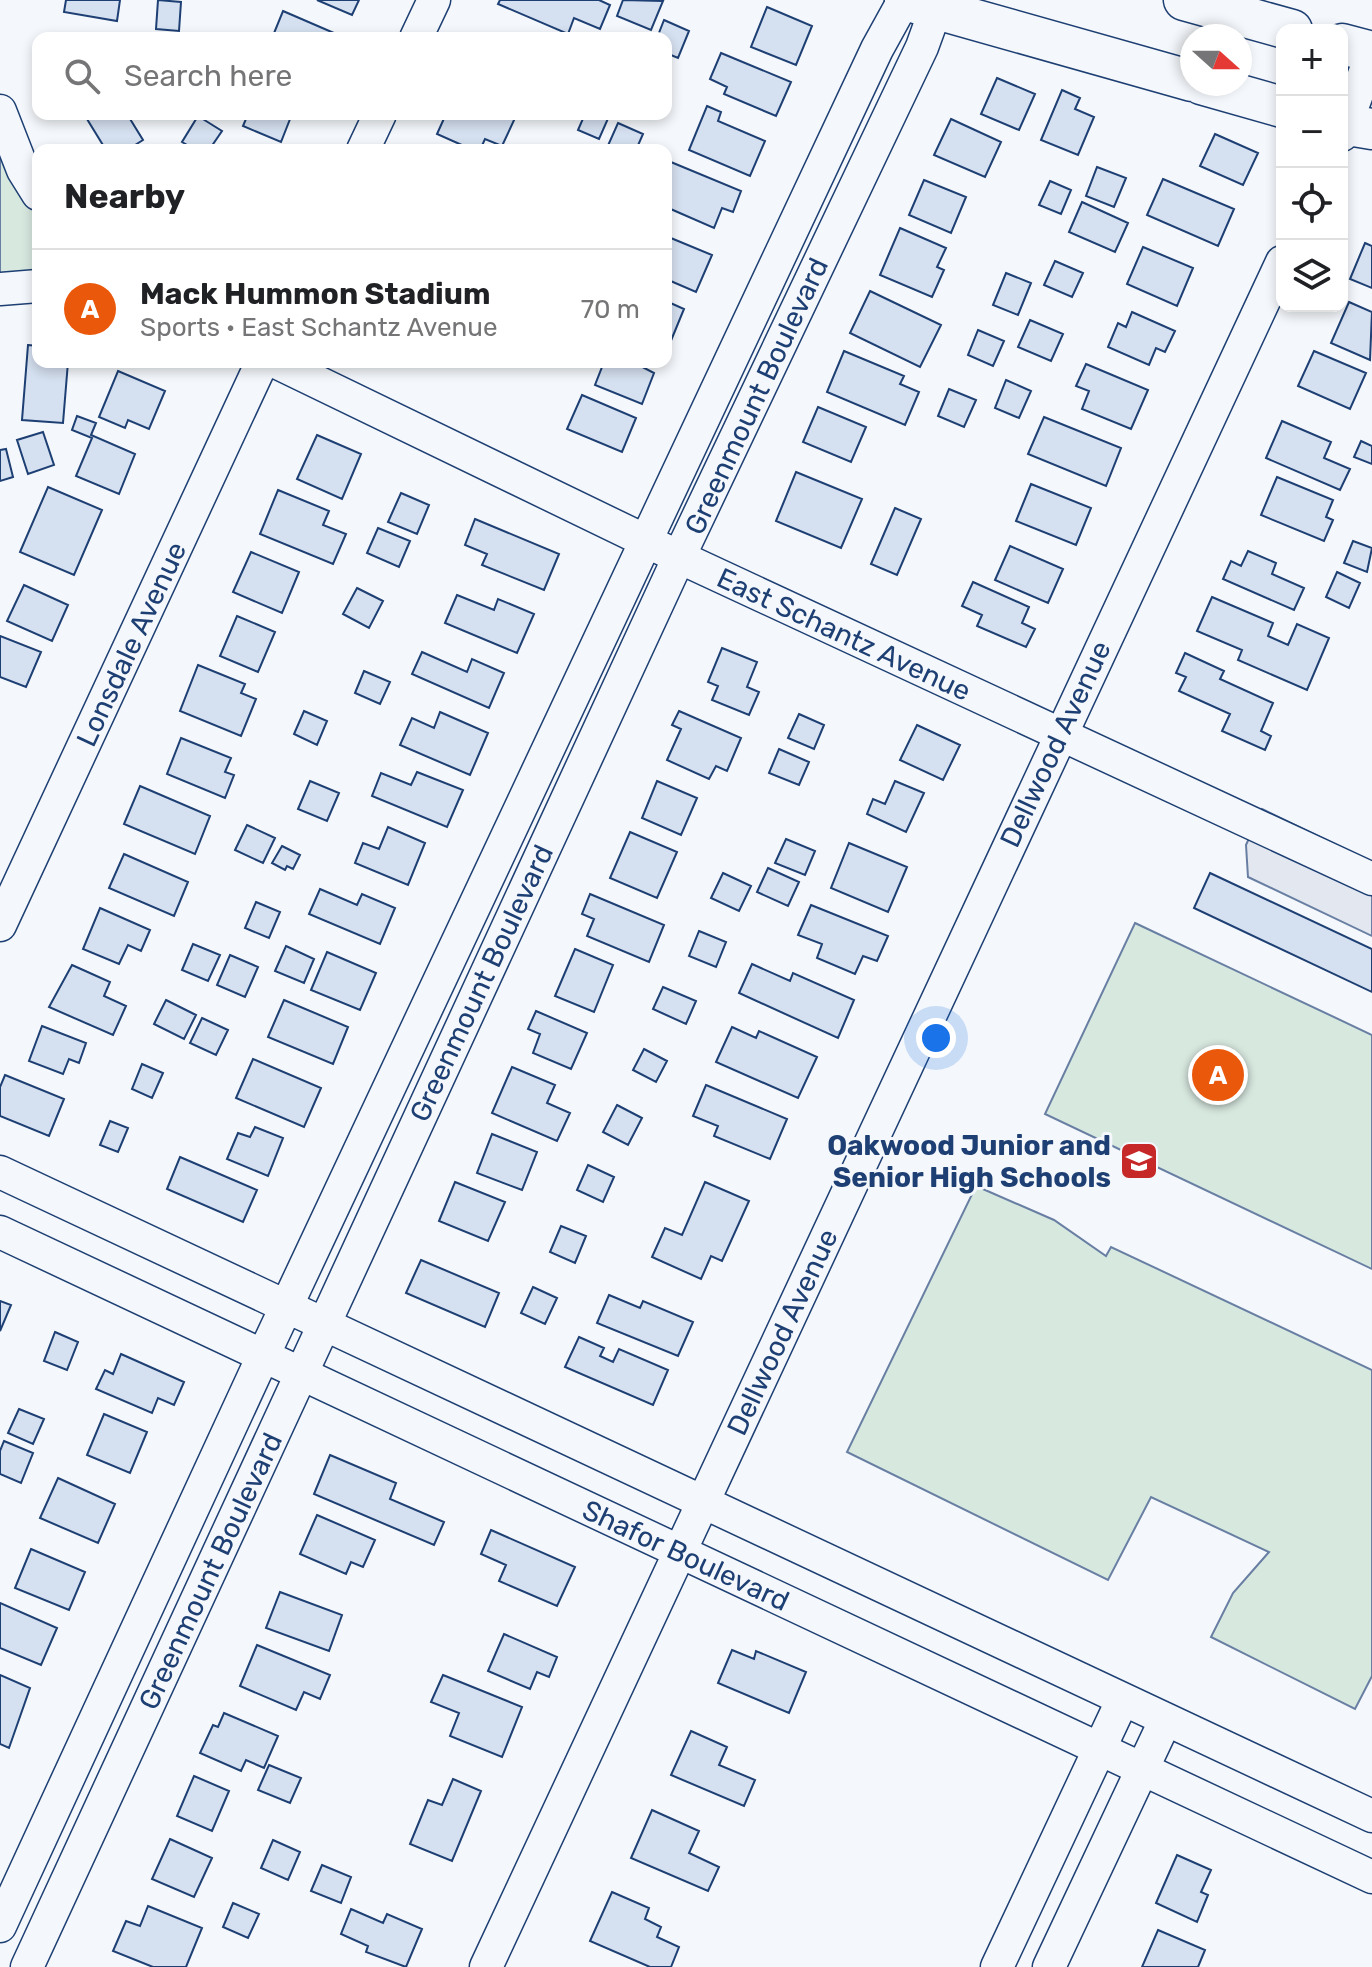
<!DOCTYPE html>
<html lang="en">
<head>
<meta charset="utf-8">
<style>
  body { margin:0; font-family:Rubik,sans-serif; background:#f6f6f6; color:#202124 }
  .controls { position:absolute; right:24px; top:24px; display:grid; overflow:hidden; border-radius:16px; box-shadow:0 4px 12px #0003 }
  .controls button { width:72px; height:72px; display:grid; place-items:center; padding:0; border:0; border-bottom:2px solid #e0e0e0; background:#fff; color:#202124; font:40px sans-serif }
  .compass { position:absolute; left:1180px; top:24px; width:72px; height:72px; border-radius:50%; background:#fff; box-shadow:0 4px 12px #0003; rotate:111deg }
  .you { position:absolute; left:936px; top:1038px; width:28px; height:28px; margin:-20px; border:6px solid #fff; border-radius:50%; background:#1a73e8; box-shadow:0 0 0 12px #1a73e833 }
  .badge { display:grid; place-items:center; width:52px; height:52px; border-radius:50%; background:#ea580c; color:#fff; font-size:26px; font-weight:700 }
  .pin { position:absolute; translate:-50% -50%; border:4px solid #fff; box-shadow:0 2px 8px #0006 }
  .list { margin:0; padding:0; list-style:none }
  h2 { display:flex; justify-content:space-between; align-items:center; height:104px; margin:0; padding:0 32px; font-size:34px }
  h2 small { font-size:26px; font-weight:400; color:#757577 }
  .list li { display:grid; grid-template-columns:52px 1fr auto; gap:24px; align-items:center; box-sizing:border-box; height:120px; padding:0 32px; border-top:2px solid #e0e0e0 }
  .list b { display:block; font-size:30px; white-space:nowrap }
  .list p { margin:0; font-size:26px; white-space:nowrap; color:#757577 }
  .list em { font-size:26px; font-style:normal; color:#757577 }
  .icon { flex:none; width:44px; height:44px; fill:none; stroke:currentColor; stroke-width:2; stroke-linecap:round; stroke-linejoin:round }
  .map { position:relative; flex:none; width:1372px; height:1967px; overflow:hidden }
  .search { position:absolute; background:#fff; box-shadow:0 4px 12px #0003; left:32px; top:32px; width:640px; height:88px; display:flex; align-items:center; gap:20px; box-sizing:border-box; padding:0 28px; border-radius:16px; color:#757577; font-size:30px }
  .panel { position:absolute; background:#fff; box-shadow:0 4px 12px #0003; left:32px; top:144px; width:640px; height:224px; border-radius:16px }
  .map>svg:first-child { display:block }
  .green { fill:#d7e8df; stroke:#687fa3; stroke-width:2 }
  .parking { fill:#e3e8f0; stroke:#687fa3; stroke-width:2 }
  .building { fill:#d5e0f0; stroke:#1d3f73; stroke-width:2 }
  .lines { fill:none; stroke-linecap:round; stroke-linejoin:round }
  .minor-casing { stroke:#1d3f73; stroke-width:35 }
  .major-casing { stroke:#1d3f73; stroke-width:43 }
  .minor { stroke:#f4f7fb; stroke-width:32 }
  .major { stroke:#f4f7fb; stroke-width:40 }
  .labels { text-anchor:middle; stroke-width:6; stroke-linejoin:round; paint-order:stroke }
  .street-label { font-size:28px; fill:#1d3f73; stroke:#f4f7fb }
  .poi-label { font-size:28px; font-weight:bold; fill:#1d3f73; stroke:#f4f7fb; text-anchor:end }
</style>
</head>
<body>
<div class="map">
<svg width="1372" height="1967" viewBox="0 0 1372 1967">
  <rect width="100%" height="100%" fill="#f4f7fb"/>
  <path class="green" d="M0 111 38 194V286L0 289Z
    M1135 923 1372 1035V1269L1045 1114Z
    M976 1186 1054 1220 1106 1256 1111 1247 1372 1370V1676L1355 1709 1211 1637 1233 1593 1269 1552 1151 1497 1108 1580 847 1452Z"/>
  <path class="parking" d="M1262 809 1372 862V936L1248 877 1246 845Z"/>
  <path class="building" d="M66 0H120L117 21 64 12Z
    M158 0 181 2 179 31 156 29Z
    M317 0H359L352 15Z
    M500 0H599L610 5 600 29 574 18 568 34 498 4Z
    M623 0 663 1 651 30 617 16Z
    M767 7 812 26 796 65 751 47Z
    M283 11 341 36 340 38H272Z
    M664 20 689 31 678 58 666 53V38H657Z
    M721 53 791 82 776 116 724 94 727 87 710 79Z
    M997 78 1035 94 1019 130 981 114Z
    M1062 90 1080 98 1075 109 1094 117 1078 155 1041 140Z
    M707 106 721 112 718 121 765 141 750 176 689 150Z
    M94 114H127L143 140 127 150H106L87 119Z
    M248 114H292L281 142 243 126Z
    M446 114H506L515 118 502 146 485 139 480 150H473L437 134Z
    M585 114H610L599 139 578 130Z
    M198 116 222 131 209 150H196L182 142Z
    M951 119 1001 142 985 177 934 155Z
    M618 123 643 134 636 150H606Z
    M1215 134 1258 153 1243 185 1200 166Z
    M666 160 741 191 733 212 722 208 714 228 666 207Z
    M1097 167 1126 178 1114 207 1086 196Z
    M1163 179 1234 209 1218 246 1147 215Z
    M924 180 966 197 951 233 909 215Z
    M1050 181 1071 190 1061 214 1039 205Z
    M1082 202 1128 223 1115 252 1069 232Z
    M900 228 946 248 937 267 944 270 932 297 880 275Z
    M666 236 712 255 696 292 666 279Z
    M1365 243 1372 246V288L1350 279Z
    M1143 247 1193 268 1177 306 1127 284Z
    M1055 261 1083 273 1072 297 1044 285Z
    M1006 273 1031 283 1018 315 993 305Z
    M870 291 941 325 920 367 850 333Z
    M666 301 684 309 670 343 666 341Z
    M1349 302 1372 312 1370 360 1331 343Z
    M1132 312 1175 331 1165 352 1156 348 1149 365 1108 347 1118 323 1126 327Z
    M1030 320 1063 334 1051 361 1018 347Z
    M978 330 1004 341 993 366 968 355Z
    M28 345 38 346V362H68L63 423 22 420Z
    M844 351 904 376 900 384 919 392 905 425 827 392Z
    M1314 351 1366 373 1350 409 1298 386Z
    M604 362H633L654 373 642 404 595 385Z
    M1086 364 1148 390 1131 429 1082 409 1089 391 1076 386Z
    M118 371 165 391 149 429 128 420 125 428 99 417Z
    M1006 380 1031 391 1019 418 995 408Z
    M949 389 976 400 964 427 938 416Z
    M582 395 636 418 622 452 567 429Z
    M818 407 866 427 851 462 803 442Z
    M77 416 96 423 91 435 135 454 119 494 76 476 92 438 72 430Z
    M1044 417 1121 448 1106 486 1028 454Z
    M1282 421 1331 442 1324 458 1350 469 1340 490 1266 458Z
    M43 432 54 465 28 474 17 440Z
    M317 435 361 454 342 499 297 479Z
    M1361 441 1372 446V464L1354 457Z
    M6 449 13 477 0 481V450Z
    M796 472 862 499 841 548 776 521Z
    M1277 477 1333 500 1326 517 1333 520 1324 541 1261 515Z
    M1031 484 1091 508 1076 545 1016 521Z
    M48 487 102 510 74 575 20 552Z
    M278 490 329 511 323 525 346 534 333 564 260 534Z
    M401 493 429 505 417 534 388 522Z
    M895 508 921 519 897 575 871 564Z
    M475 519 559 554 544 590 482 565 487 554 465 545Z
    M378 528 410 541 399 567 367 553Z
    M1353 541 1372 548 1367 572 1344 563Z
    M1010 546 1063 569 1048 603 995 580Z
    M1248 551 1276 563 1272 574 1304 588 1294 610 1223 579 1231 561 1241 566Z
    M251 552 299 572 282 613 233 592Z
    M1337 572 1360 583 1349 608 1326 597Z
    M973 582 1029 607 1022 623 1035 629 1026 647 977 626 982 615 962 606Z
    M24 585 68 605 52 641 7 621Z
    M357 588 383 601 369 628 343 614Z
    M457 595 494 610 498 599 534 614 517 653 445 623Z
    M1212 597 1273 623 1268 636 1288 645 1297 624 1329 638 1307 690 1238 660 1242 650 1197 631Z
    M237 616 275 632 258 672 220 656Z
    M0 636 41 652 26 687 0 677Z
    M722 648 757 662 747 687 759 692 749 715 712 700 718 686 708 682Z
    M422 652 467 672 472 659 504 673 489 708 412 674Z
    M1185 653 1224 671 1220 679 1273 703 1261 731 1271 736 1265 750 1222 731 1230 714 1179 691 1186 677 1176 673Z
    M198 665 245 684 241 693 256 699 241 736 180 711Z
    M364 671 390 682 380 704 355 693Z
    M304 711 327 721 317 745 294 734Z
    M679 711 741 738 727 771 716 766 709 779 667 760 681 729 672 725Z
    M440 712 488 733 470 775 400 745 412 718 434 728Z
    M799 714 824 725 814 749 788 738Z
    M917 725 960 745 943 780 900 760Z
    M181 738 231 758 225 772 234 775 225 798 167 774Z
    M779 749 809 762 799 785 769 773Z
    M417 772 463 790 447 827 372 796 381 773 411 785Z
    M310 781 339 793 327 821 298 809Z
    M657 781 697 798 681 835 642 818Z
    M895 781 924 793 906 832 867 814 873 799 885 804Z
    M140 786 210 816 195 854 124 824Z
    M247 825 275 838 263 863 235 850Z
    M388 827 425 843 408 885 355 863 363 843 379 849Z
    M630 832 677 852 657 898 610 878Z
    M786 839 815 851 805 875 775 863Z
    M849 843 907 867 888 912 831 888Z
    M282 846 300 855 293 869 287 866 285 870 272 863Z
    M124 854 188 882 174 916 109 888Z
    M768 868 799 882 788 906 757 892Z
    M723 873 751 886 739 911 711 898Z
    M1210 873 1372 949V992L1194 908Z
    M320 889 357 905 362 894 395 908 380 944 309 914Z
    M590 894 664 925 649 962 587 936 594 919 582 914Z
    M256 902 280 912 269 938 245 928Z
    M811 905 888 936 877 961 863 956 855 974 817 958 822 944 798 935Z
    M100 908 150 930 141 951 128 945 119 964 83 949Z
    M699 931 726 942 716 967 689 956Z
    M193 944 220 955 208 981 182 970Z
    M286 946 314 959 304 983 275 971Z
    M575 949 613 965 594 1012 555 996Z
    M327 952 376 973 360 1010 311 990Z
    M230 955 258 967 245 997 217 985Z
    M752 964 790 981 793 973 854 1000 838 1038 739 993Z
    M72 965 110 982 104 996 126 1006 113 1035 49 1007Z
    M663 987 696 1001 686 1024 653 1009Z
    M166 1000 196 1015 184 1039 154 1024Z
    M284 1000 348 1027 333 1064 268 1037Z
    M536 1011 587 1033 571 1069 533 1053 540 1034 528 1029Z
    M202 1018 228 1030 216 1055 190 1043Z
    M42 1026 86 1043 79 1063 69 1059 63 1074 29 1061Z
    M732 1027 756 1038 759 1031 817 1057 798 1098 716 1062Z
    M644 1049 667 1061 656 1082 633 1070Z
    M253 1059 321 1088 304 1127 236 1098Z
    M142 1064 163 1073 152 1098 132 1089Z
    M512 1067 555 1085 547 1103 570 1113 557 1141 492 1113Z
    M5 1075 64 1099 49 1136 0 1116V1087Z
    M706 1085 787 1119 770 1159 714 1136 718 1126 693 1116Z
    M617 1105 642 1118 628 1145 603 1132Z
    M110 1121 128 1128 118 1152 100 1145Z
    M255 1127 283 1138 268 1176 227 1159 238 1133 250 1137Z
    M492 1134 537 1152 522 1190 477 1173Z
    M180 1157 257 1190 243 1222 167 1189Z
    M588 1165 614 1177 603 1202 577 1190Z
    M455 1182 505 1202 488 1241 439 1221Z
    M705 1182 749 1201 722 1261 711 1256 701 1279 652 1257 665 1228 682 1235Z
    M561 1226 586 1236 575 1263 550 1252Z
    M421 1260 499 1293 485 1327 406 1293Z
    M533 1287 557 1298 545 1324 521 1313Z
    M609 1295 640 1308 643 1301 693 1322 678 1356 597 1323Z
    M0 1301 11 1305 0 1331Z
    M55 1332 78 1342 67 1370 44 1361Z
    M579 1337 604 1348 600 1356 613 1362 619 1349 668 1370 653 1405 565 1367Z
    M121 1354 184 1382 174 1405 158 1398 152 1413 96 1389 105 1370 113 1374Z
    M19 1409 44 1419 33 1444 8 1433Z
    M104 1414 147 1432 130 1473 87 1455Z
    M4 1441 33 1453 21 1483 0 1474V1451Z
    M330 1455 396 1483 390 1499 444 1522 434 1545 314 1494Z
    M58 1478 115 1504 98 1543 40 1518Z
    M317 1515 375 1540 363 1567 351 1562 346 1574 300 1554Z
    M491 1530 575 1567 557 1606 499 1581 506 1565 481 1554Z
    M31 1549 85 1572 69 1610 15 1588Z
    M280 1592 342 1615 329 1651 266 1628Z
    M0 1603 57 1628 41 1665 0 1648Z
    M504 1634 557 1657 549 1677 537 1672 530 1689 488 1671Z
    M257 1645 330 1675 320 1699 304 1692 296 1710 240 1686Z
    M732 1650 754 1659 756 1651 806 1672 789 1713 718 1683Z
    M0 1675 30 1688 9 1748 0 1744Z
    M443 1675 522 1707 502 1757 450 1736 459 1713 431 1702Z
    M224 1713 278 1736 264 1768 246 1760 241 1771 200 1753 213 1725 218 1727Z
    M691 1731 727 1747 719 1765 755 1780 744 1806 671 1775Z
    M269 1765 301 1778 290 1803 258 1790Z
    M194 1776 229 1791 212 1831 177 1816Z
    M453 1779 481 1791 452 1861 410 1844 428 1800 442 1805Z
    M652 1810 699 1831 689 1853 719 1867 708 1891 631 1858Z
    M170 1839 212 1858 194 1897 152 1879Z
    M273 1840 300 1852 288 1880 261 1868Z
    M1177 1855 1211 1870 1201 1892 1208 1895 1197 1922 1156 1903Z
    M322 1865 351 1877 341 1903 311 1891Z
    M612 1892 649 1908 645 1919 661 1927 657 1937 679 1947 671 1967H650L590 1941Z
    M233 1903 259 1914 248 1938 223 1927Z
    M148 1906 202 1928 186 1967H153L113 1951 126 1921 140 1926Z
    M351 1909 383 1923 387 1914 422 1929 406 1967 366 1952 368 1946 341 1934Z
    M1158 1930 1205 1950 1198 1967H1142Z"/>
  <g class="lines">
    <defs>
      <path id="minor" d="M416 38 434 0
        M0 111 23 170 38 194
        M1342 135 1372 53
        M363 150 380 114
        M0 289 38 286
        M276 362 679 557 1372 879
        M0 925 262 362
        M0 1172 1372 1816
        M0 1232 1372 1877
        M0 1926 264 1354 877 49 904 0
        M27 1967 679 557 922 47 939 0
        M486 1967 1282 262
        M997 1967 1122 1701
        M1049 1967 1165 1721"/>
      <path id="major" d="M905 0 1192 81
        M1184 0 1292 30
        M1342 44 1372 52
        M1201 84 1282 107
        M1342 124 1372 129"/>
    </defs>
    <use href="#minor" class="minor-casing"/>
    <use href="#major" class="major-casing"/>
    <use href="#minor" class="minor"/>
    <use href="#major" class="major"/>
  </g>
  <defs>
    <symbol id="school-square" viewBox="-11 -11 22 22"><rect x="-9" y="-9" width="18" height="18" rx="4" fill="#c62828" stroke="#f4f7fb"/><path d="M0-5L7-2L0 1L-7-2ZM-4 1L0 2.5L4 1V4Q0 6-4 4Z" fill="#fff"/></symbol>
  </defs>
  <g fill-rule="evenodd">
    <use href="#school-square" x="1117" y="1139" width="44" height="44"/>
  </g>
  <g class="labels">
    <g class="street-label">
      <text transform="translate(756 396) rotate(-65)" y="10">Greenmount Boulevard</text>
      <text transform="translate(844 634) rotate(25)" y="10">East Schantz Avenue</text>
      <text transform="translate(131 644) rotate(-65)" y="10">Lonsdale Avenue</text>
      <text transform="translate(1055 744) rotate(-65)" y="10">Dellwood Avenue</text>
      <text transform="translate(481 983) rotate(-65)" y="10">Greenmount Boulevard</text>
      <text transform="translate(782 1332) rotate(-65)" y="10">Dellwood Avenue</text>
      <text transform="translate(686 1555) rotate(25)" y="10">Shafor Boulevard</text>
      <text transform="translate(210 1571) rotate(-65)" y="10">Greenmount Boulevard</text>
    </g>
    <g class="poi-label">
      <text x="1111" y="1155">Oakwood Junior and<tspan x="1111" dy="32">Senior High Schools</tspan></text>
    </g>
  </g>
</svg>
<div class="controls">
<button>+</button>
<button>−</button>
<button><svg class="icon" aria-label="locate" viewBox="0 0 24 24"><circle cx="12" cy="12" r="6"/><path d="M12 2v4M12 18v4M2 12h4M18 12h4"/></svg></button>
<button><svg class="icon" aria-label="layers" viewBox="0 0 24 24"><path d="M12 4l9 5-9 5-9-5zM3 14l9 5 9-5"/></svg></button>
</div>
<svg class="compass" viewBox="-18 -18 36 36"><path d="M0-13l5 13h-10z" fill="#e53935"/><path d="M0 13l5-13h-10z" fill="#757577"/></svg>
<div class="you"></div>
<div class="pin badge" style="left:1218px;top:1075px">A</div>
<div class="search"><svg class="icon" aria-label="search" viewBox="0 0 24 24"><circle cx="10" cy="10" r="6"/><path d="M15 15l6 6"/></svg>Search here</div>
<section class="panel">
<h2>Nearby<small></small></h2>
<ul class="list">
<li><span class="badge">A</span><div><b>Mack Hummon Stadium</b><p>Sports · East Schantz Avenue</p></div><em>70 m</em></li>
</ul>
</section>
</div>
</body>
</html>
